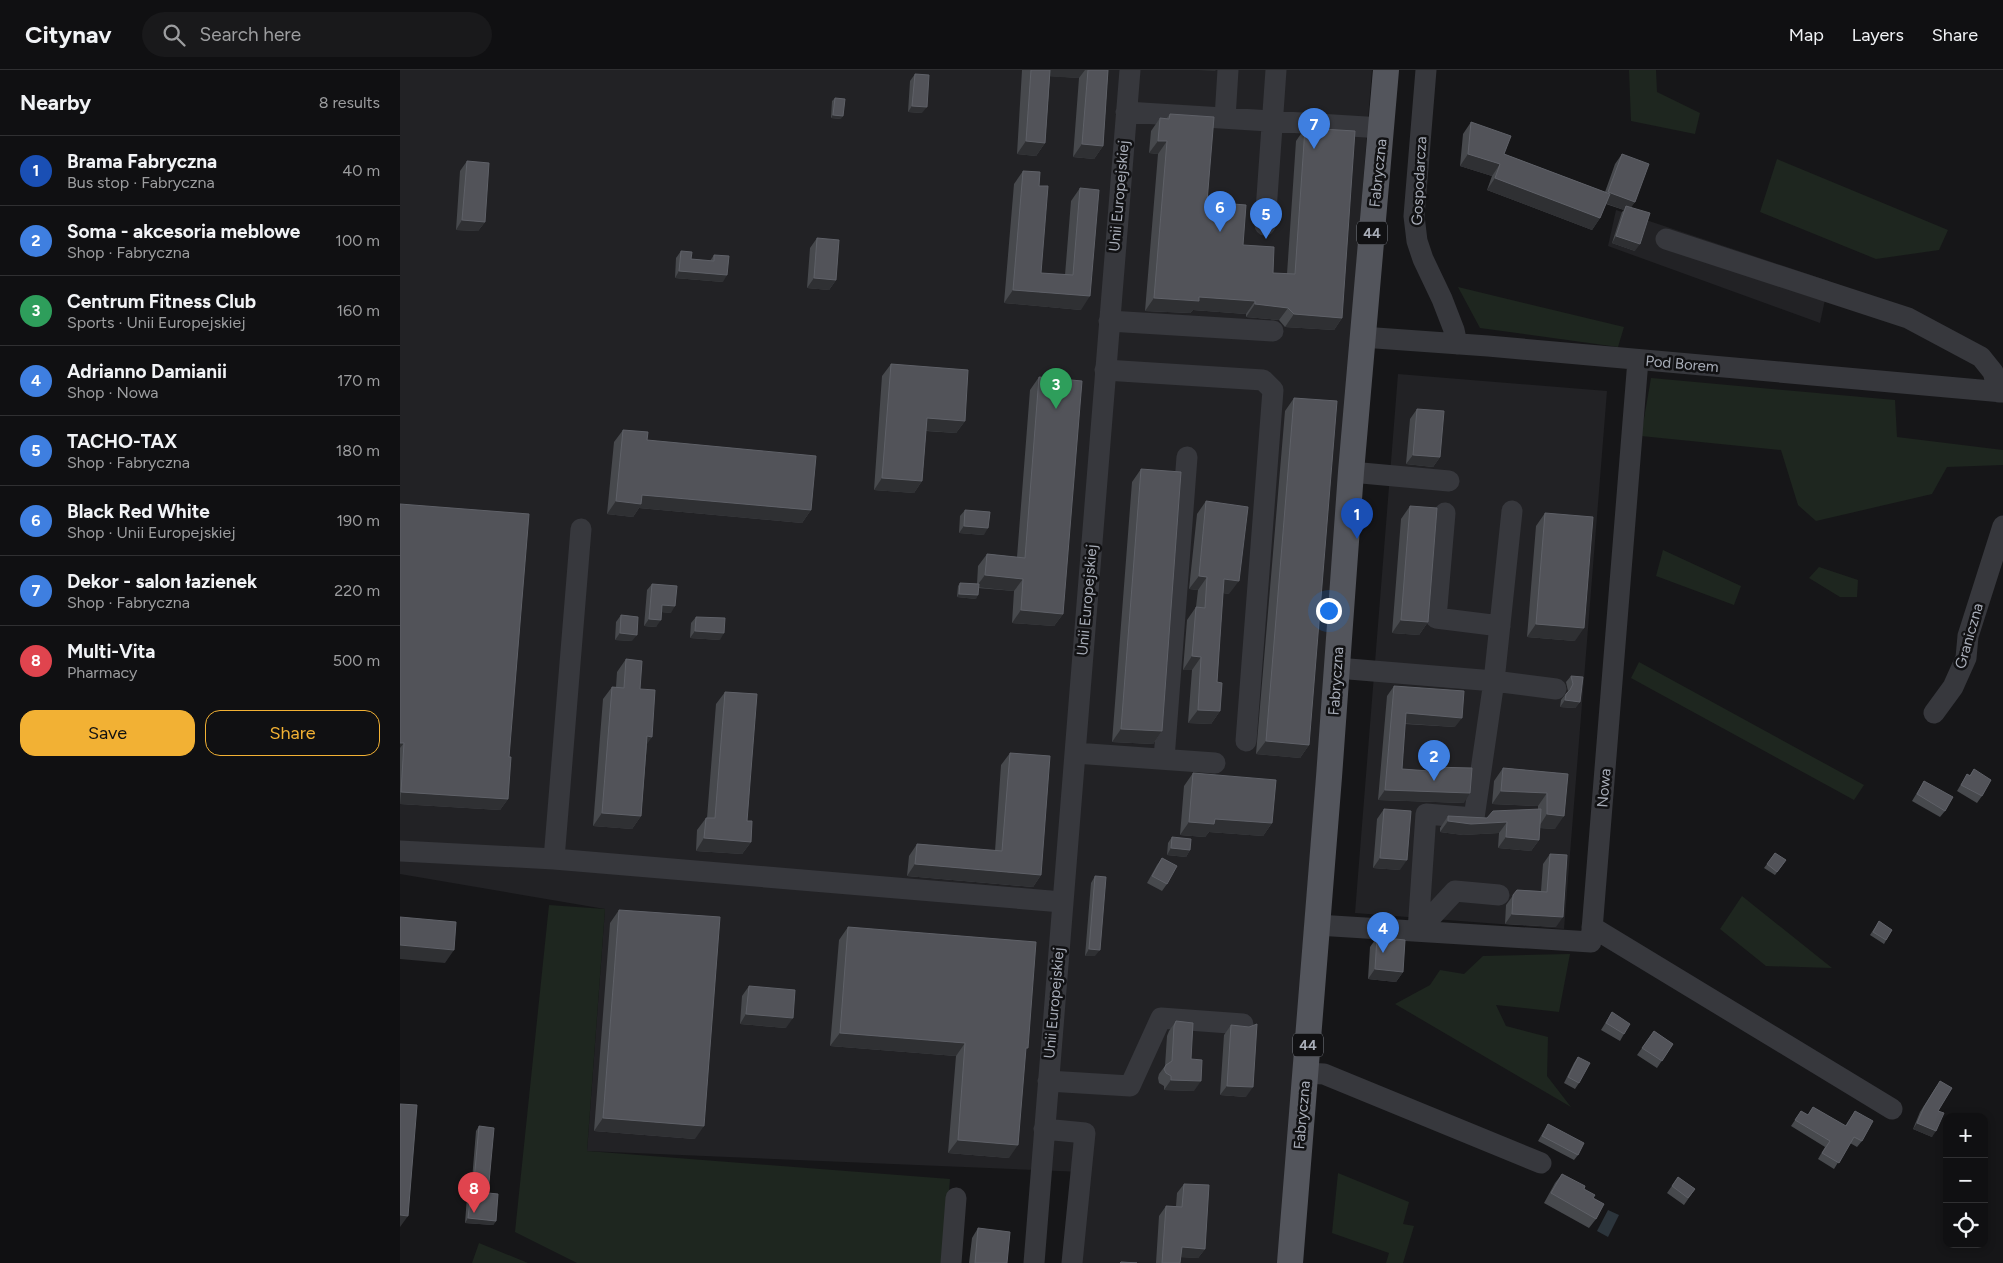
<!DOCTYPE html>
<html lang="en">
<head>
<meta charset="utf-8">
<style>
  body { margin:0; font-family:Figtree,sans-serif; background:#19191b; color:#f1f3f6 }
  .controls { position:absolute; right:15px; bottom:15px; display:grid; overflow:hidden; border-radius:10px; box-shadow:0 2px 8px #0003 }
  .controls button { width:45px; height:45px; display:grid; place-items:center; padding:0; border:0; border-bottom:1px solid #303032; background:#101012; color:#f1f3f6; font:25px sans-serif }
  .you { position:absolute; left:928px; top:540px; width:18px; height:18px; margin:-12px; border:4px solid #fff; border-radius:50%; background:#1a73e8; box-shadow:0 0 0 8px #1a73e833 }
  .badge { display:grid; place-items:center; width:32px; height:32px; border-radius:50%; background:#f2b134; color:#fff; font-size:16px; font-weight:700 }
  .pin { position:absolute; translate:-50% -41px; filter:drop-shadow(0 1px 2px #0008) }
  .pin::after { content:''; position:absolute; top:26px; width:18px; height:15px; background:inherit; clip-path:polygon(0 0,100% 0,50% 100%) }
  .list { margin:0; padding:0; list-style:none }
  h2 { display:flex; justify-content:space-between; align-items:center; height:65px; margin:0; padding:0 20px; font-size:21px }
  h2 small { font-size:16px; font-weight:400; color:#9c9d9f }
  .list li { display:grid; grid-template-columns:32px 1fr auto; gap:15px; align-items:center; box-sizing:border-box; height:70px; padding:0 20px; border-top:1px solid #303032 }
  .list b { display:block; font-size:19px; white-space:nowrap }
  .list p { margin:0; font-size:16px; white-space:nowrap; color:#9c9d9f }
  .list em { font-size:16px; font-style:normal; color:#9c9d9f }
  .actions { display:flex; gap:10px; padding:15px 20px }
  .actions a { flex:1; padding:11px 0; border:1px solid #f2b134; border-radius:15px; text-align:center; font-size:18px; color:#f2b134 }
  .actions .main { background:#f2b134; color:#111 }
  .icon { flex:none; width:28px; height:28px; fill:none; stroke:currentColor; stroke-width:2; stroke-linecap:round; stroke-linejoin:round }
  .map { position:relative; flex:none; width:1603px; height:1193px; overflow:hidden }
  header { display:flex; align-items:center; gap:30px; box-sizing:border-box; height:70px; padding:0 25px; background:#101012; border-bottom:1px solid #303032 }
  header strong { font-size:24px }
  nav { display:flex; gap:28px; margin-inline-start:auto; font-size:18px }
  .search { width:350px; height:45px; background:#19191b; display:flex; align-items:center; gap:12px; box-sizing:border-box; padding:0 18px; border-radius:28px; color:#9c9d9f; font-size:19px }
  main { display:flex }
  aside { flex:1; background:#101012 }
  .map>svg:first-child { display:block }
  .built { fill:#222225 }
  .green { fill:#1e261f }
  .water { fill:#2c353c }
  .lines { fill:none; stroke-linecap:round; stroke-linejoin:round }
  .minor { stroke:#37383d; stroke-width:21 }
  .major { stroke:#53555c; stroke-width:26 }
  .wall { fill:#47494d }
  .shaded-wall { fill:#2f3033 }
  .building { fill:#525359; stroke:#5f6168 }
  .labels { text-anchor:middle; stroke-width:5; stroke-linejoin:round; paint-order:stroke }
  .shield { fill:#111113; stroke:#7b7e86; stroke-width:1 }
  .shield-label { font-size:14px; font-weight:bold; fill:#a8adb8 }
  .street-label { font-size:15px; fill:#a8adb8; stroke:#111113 }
</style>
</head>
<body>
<header>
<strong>Citynav</strong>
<div class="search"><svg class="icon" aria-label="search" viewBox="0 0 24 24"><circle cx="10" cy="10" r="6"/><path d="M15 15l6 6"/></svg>Search here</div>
<nav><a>Map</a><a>Layers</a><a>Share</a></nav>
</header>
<main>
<aside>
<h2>Nearby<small>8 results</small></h2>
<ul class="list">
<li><span class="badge" style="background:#1a4fb4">1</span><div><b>Brama Fabryczna</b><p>Bus stop · Fabryczna</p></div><em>40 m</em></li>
<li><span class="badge" style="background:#3f7fe0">2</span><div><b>Soma - akcesoria meblowe</b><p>Shop · Fabryczna</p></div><em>100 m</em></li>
<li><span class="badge" style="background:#2e9e5b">3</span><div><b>Centrum Fitness Club</b><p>Sports · Unii Europejskiej</p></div><em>160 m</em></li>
<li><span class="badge" style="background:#3f7fe0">4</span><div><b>Adrianno Damianii</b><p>Shop · Nowa</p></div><em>170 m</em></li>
<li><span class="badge" style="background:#3f7fe0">5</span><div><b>TACHO-TAX</b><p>Shop · Fabryczna</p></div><em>180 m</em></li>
<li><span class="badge" style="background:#3f7fe0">6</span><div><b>Black Red White</b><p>Shop · Unii Europejskiej</p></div><em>190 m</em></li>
<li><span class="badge" style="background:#3f7fe0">7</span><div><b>Dekor - salon łazienek</b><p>Shop · Fabryczna</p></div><em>220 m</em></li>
<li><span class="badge" style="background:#e0444e">8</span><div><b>Multi-Vita</b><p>Pharmacy</p></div><em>500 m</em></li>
</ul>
<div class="actions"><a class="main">Save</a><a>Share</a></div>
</aside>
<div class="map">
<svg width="1603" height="1193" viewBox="0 0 1603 1193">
  <rect width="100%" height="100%" fill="#161618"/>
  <path class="built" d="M0 0H972L878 1193H678L683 1102 187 1081 205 839 0 804Z
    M1216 140 1429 211 1420 253 1208 176Z
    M998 304 1207 321 1164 859 955 843Z"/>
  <path class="green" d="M1229 0H1256L1257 22 1300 43 1295 64 1231 51Z
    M1377 89 1548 160 1539 180 1476 189 1360 142Z
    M1058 217 1224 257 1218 277 1080 258Z
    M1251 308 1495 330 1497 367 1603 380V395L1547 397 1532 424 1416 451 1398 435 1381 380 1241 366Z
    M1263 480 1341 516 1334 535 1256 506Z
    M1419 497 1458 510 1457 527H1440L1409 508Z
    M1239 592 1464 715 1454 730 1231 608Z
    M1342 826 1432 898 1366 896 1320 859Z
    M149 835 205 839 187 1081 550 1109 543 1193H177L115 1162Z
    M1170 884 1159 942 1096 935 1106 956 1148 967 1147 1006 1171 1037 995 934 1030 915 1040 900 1064 904 1083 886Z
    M938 1103 1009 1132 1003 1154 1014 1156 1003 1193H986L989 1183 932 1163Z
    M79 1173 128 1193H72Z"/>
  <path class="water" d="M1208 1140 1219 1145 1208 1167 1197 1161Z"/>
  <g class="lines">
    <path class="minor" d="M1026 0 1014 146 1017 171 1023 189 1042 229 1054 260 1057 274
      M726 42 982 58
      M825 48 828 0
      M865 155 876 0
      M1266 169 1508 248 1581 287 1593 302 1599 322
      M709 251 873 261
      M962 267 1088 276 1603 322
      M705 300 863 310 873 320 846 671
      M951 402 1049 411
      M1045 443 1036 548 1100 556
      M937 598 1094 611 1156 619
      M1534 643 1553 617 1566 588 1568 566 1603 456
      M675 683 815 693
      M764 689 787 387
      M0 781 154 789 662 832
      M154 789 181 459
      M917 855 1191 872 1238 290
      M1192 857 1492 1039
      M1018 861 1026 744 1074 748 1094 611 1112 441
      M1018 861 1055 821 1099 825
      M906 1003 924 1004 1141 1093
      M648 1011 730 1016 761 948 843 954
      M644 1059 685 1063 672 1193
      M551 1193 556 1128
      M634 1193 730 0"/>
    <path class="major" d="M890 1193 929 707 951 402 986 0"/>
  </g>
  <path class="wall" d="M622 0H708L703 76 694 89 673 87 679 8 650 6 645 73 636 86 617 84Z
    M515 4 522 43 508 42 510 11Z
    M435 28 441 49 431 48 432 31Z
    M770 44 807 132 843 175 873 203 887 204 896 71 905 58 942 248 934 260 885 257 879 250 846 247V244L793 240 790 243 745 241 758 84 749 83 751 61 760 48 766 49Z
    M1071 52 1104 84 1205 122 1215 94 1222 84 1235 132 1231 137 1235 181 1212 173 1222 142 1224 140 1206 134 1200 148 1192 160 1087 120 1092 106 1060 96 1063 64Z
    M67 91 85 152 78 161 56 160 60 101Z
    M623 101 639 116 641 203 665 205 671 131 680 118 681 240 604 233 614 114Z
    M417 168 436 210 429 220 407 218 410 178Z
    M281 181 291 189 310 191 314 185 323 212 275 208 276 188Z
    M491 294 565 351 556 363 526 361 522 411 514 423 474 420 482 306Z
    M639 307 663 544 654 556 612 553 614 521 578 518 576 529 557 527 558 516 560 513 577 514 578 496 587 484 617 487 630 320Z
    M894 328 909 675 900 688 856 684 885 341Z
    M1017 339 1040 387 1033 397 1006 394 1010 349Z
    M223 360 247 370 411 440 402 453 239 438 233 447 207 444 214 372Z
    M741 399 762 661 753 674 712 672 732 412Z
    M806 431 829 524 823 523 817 612 820 641 811 654 788 653 792 600H783L787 550 796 537 798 520 789 519 797 444Z
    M0 434 109 687 108 729 100 740 0 734Z
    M1010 436 1028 552 1019 565 992 563 1001 449Z
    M565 440 584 465 559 463 560 446Z
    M1145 443 1175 571 1127 567 1136 456Z
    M252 514 271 543 262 542 256 557 244 556 247 520Z
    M221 545 232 571 215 570 216 552Z
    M296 547 320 570 290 568 291 553Z
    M226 589 240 619 247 674 241 746 232 759 193 756 203 629 212 617H216L217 602Z
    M1171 606 1180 632 1175 638 1160 637 1161 630 1168 621 1166 612Z
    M994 616 1055 657 1005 654 1002 699 1027 701 1030 697 1064 733 978 730 987 626Z
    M325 622 351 772 342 784 296 781 297 760 306 748H307L316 634Z
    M610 683 641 805 633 817 507 806 509 786 517 774 595 781 601 695Z
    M1103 698 1168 704 1155 759 1140 758 1139 770 1131 781 1098 778 1099 763 1063 765 1040 762V758L1048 746 1087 748 1138 739V736L1092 734 1094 711Z
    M1574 699 1582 726 1577 733 1557 721 1567 704 1570 705Z
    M793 703 872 753 863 766 809 762 805 767 780 765 784 716Z
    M1524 711 1545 741 1540 747 1512 731Z
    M984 739 1000 800 973 798 977 749Z
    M772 767 790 780 786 787 767 785 768 773Z
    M1375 783 1386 790 1375 805 1364 798Z
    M1150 784 1156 857 1105 854 1106 835 1117 820 1141 821 1143 794Z
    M762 788 767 814 762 821 747 813 757 795Z
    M695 806V886H685L691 813Z
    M219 840 295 1069 194 1061 210 853Z
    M1479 851 1492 860 1484 874 1470 865Z
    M448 857 625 982 609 1088 548 1083 556 986 430 976 439 870Z
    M977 867 1003 902 996 912 968 909 970 877Z
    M349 916 386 958 340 954 342 926Z
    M1212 942 1224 964 1220 971 1201 960Z
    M776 951 791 989 794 1021 764 1020V1016L759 1013 758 1008 759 1004 765 996 767 966 769 961Z
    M831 955 846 1027 820 1025 824 965Z
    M1254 961 1273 974 1257 998 1237 985Z
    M1178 987 1179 1013 1175 1019 1164 1013 1174 993Z
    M1536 1017 1538 1041 1532 1067 1513 1059 1520 1042Z
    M1413 1037 1445 1056 1455 1041 1462 1071 1457 1077 1450 1073 1434 1099 1418 1089 1425 1077 1391 1056 1401 1041 1408 1045Z
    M1148 1054 1178 1085 1174 1090 1138 1071Z
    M79 1056 88 1123 96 1151 93 1155 65 1153 67 1127 71 1122 76 1061Z
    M1162 1104 1184 1119 1193 1128 1196 1149 1189 1158 1144 1133 1155 1113Z
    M1278 1107 1295 1119 1284 1135 1267 1123Z
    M784 1114 805 1179 798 1188 781 1187 780 1193H756L759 1146 766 1136H776L777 1123Z
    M578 1158 607 1193H569L572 1168Z"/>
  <path class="shaded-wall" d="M645 0H685L679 8 641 6Z
    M798 0H816L815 1Z
    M512 36 527 37 522 43 508 42Z
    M433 45 443 46 441 49 431 48Z
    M626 71 645 73 636 86 617 84Z
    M758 71H767L758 84 749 83Z
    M682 74 703 76 694 89 673 87Z
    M1068 84 1100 94 1092 106 1060 96Z
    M1095 108 1200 148 1192 160 1087 120Z
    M1208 122 1235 132 1228 141 1226 136 1224 140 1202 132Z
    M62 150 85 152 78 161 56 160Z
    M1216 166 1240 174 1235 181 1212 173Z
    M279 201 327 205 323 212 275 208Z
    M414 208 436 210 429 220 407 218Z
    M613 220 690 226 681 240 604 233Z
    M799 227 855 231 846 244 793 240 790 243 745 241 754 228Z
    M855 234 888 238 879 250 846 247Z
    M894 244 942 248 934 260 885 257Z
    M527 348 565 351 556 363 518 360Z
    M1013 385 1040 387 1033 397 1006 394Z
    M482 408 522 411 514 423 474 420Z
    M242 425 411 440 402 453 239 438 233 447 207 444 216 431Z
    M564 456 588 458 584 465 559 463Z
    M585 505 623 509 614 521 576 517Z
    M799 506 807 507 798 520 789 519Z
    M824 509 839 511 829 524 815 522Z
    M559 524 578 525 576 529 557 527Z
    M262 535 275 536 271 543 258 542Z
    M621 540 663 544 654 556 612 553Z
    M249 549 261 550 256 557 244 556Z
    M1001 550 1028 552 1019 565 992 563Z
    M1136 554 1184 558 1175 571 1127 567Z
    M295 561 324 563 320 570 290 568Z
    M220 563 237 565 232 571 215 570Z
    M792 586 801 587 792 600H783Z
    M1165 630 1180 632 1175 638 1160 637Z
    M798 640 820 641 811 654 788 653Z
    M1006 643 1062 648 1055 657 999 653Z
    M721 659 762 661 753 674 712 672Z
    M247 666 252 667 243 680Z
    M866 671 909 675 900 688 856 684Z
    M0 673H4L0 678Z
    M985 720 1070 723 1064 733 978 730Z
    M1101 721 1147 723 1138 736 1092 734Z
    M1 722 108 729 100 740 0 734Z
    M202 743 241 746 232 759 193 756Z
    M1147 744 1164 746 1155 759 1138 758Z
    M815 749 872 753 863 766 809 762 805 767 780 765 789 752Z
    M1048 751 1107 752 1099 763 1063 765 1040 762Z
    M1106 767 1139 770 1131 781 1098 778Z
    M304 768 351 772 342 784 296 781Z
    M771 778 790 780 786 787 767 785Z
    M980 788 1007 790 1000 800 973 798Z
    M515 794 641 805 633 817 507 806Z
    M1112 844 1163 847 1156 857 1105 854Z
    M0 875 54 880 45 893 0 889Z
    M689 879 700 880 695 886H685Z
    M975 899 1003 902 996 912 968 909Z
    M346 944 393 948 386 958 340 954Z
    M440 963 565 973 556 986 430 976Z
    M771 1010 801 1011 794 1021 764 1020Z
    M827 1016 853 1017 846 1027 820 1025Z
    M203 1048 304 1056 295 1069 194 1061Z
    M1517 1053 1536 1061 1532 1067 1513 1059Z
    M558 1070 618 1075 609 1088 548 1083Z
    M0 1145 8 1146 0 1157Z
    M68 1148 96 1151 93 1155 65 1153Z
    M782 1177 805 1179 798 1188 775 1187Z"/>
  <path class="building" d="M631 0H650L645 73 626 71Z
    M688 0H708L703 76 682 74Z
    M515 4 529 5 527 37 512 36Z
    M435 28 445 29 443 46 433 45Z
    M770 44 814 47 807 132 846 135 843 175 874 177 873 203 895 204 905 58 955 61 942 248 894 244 888 238 855 234V231L799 227V231L754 228 767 71H758L760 48 769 49Z
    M1071 52 1111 66 1104 84 1210 124 1200 148 1095 108 1100 94 1068 84Z
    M1222 84 1249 94 1235 132 1208 122Z
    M67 91 89 93 85 152 62 150Z
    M623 101 640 102 639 116H648L641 203 673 205 680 118 699 120 690 226 613 220Z
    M1226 136 1250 143 1240 174 1216 166Z
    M417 168 439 170 436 210 414 208Z
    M281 181 292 182 291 189 314 191V185L329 186 327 205 279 201Z
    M491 294 568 300 565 351 527 348 522 411 482 408Z
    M639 307 682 311 663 544 621 540 623 509 585 505 587 484 625 488Z
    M894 328 937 331 909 675 866 671Z
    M1017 339 1044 341 1040 387 1013 385Z
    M223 360 248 362 247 370 416 386 411 440 242 425 241 434 216 431Z
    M741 399 781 402 762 661 721 659Z
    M806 431 848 437 839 511 824 509 817 612 822 613 820 641 798 640 801 587 792 586 796 537 805 538 807 507 799 506Z
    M0 434 129 444 109 687H111L108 729 1 722 4 673H0Z
    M1010 436 1037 438 1028 552 1001 550Z
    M565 440 590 442 588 458 564 456Z
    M1145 443 1193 447 1184 558 1136 554Z
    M560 513 579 514 578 525 559 524Z
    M252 514 277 516 275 536 262 535 261 550 249 549Z
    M221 545 238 547 237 565 220 563Z
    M296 547 325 548 324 563 295 561Z
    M226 589 242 591 240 619 255 620 252 667 247 666 241 746 202 743 212 617 224 618Z
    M1171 606 1183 607 1180 632 1165 630 1166 624 1170 620 1173 614Z
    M994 616 1064 621 1062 648 1006 643 1002 699 1030 701V697L1072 698 1070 723 985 720Z
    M325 622 357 624 347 751H352L351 772 304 768 306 748H315Z
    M610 683 650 686 641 805 515 794 517 774 602 781Z
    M1103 698 1168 704 1164 746 1147 744V723L1101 721Z
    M1574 699 1591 710 1582 726 1561 715 1567 704 1570 706Z
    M793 703 876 710 872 753 815 749 814 754 789 752Z
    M1524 711 1553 727 1545 741 1517 724Z
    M984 739 1011 741 1007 790 980 788Z
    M1141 739 1139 770 1106 767 1107 752 1071 754 1048 751V746L1087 748 1093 741Z
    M772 767 791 769 790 780 771 778Z
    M1375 783 1386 790 1377 802 1367 794Z
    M1150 784 1167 785 1163 847 1112 844 1113 825 1117 820 1147 822Z
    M762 788 777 796 767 814 752 806Z
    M695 806 706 807 700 880 689 879Z
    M219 840 320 847 304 1056 203 1048Z
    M0 847 56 852 54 880 0 875Z
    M1479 851 1492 860 1486 870 1473 862Z
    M448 857 636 872 628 978H626L618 1075 558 1070 565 973 440 963Z
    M977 867 1005 870 1003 902 975 899Z
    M349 916 395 920 393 948 346 944Z
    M1212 942 1230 954 1224 964 1206 953Z
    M776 951 793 953 791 989 802 990 801 1011 771 1010V1006L766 1003 764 999 766 995 772 991 774 956Z
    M857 954 853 1017 827 1016 831 955 849 957Z
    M1254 961 1273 974 1262 991 1242 978Z
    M1178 987 1190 993 1179 1013 1168 1007Z
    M1540 1011 1552 1018 1538 1041 1544 1043 1536 1061 1517 1053 1524 1037Z
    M0 1034 17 1035 8 1146 0 1145Z
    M1413 1037 1446 1056 1455 1041 1473 1051 1462 1071 1454 1067 1439 1093 1422 1083 1430 1071 1395 1050 1401 1041 1408 1045Z
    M1148 1054 1184 1073 1178 1085 1142 1066Z
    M79 1056 94 1058 88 1123 98 1124 96 1151 68 1148 71 1122H73Z
    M1162 1104 1185 1116 1184 1119 1195 1125 1193 1128 1204 1134 1196 1149 1151 1123Z
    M1278 1107 1295 1119 1288 1128 1272 1116Z
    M784 1114 809 1115 805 1179 782 1177 780 1193H762L766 1136 782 1137Z
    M578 1158 610 1162 607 1193H575Z
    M721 1192 737 1193H720Z"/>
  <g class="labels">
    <g class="shield">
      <rect x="957" y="151.5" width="30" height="23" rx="4"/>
      <rect x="893" y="963.5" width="30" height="23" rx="4"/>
    </g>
    <g class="shield-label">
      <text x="972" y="168">44</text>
      <text x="908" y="980">44</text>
    </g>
    <g class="street-label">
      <text transform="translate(978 103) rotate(-84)" y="5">Fabryczna</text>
      <text transform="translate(1019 111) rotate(-87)" y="5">Gospodarcza</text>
      <text transform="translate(719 126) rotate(-85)" y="5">Unii Europejskiej</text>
      <text transform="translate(1282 294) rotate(5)" y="5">Pod Borem</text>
      <text transform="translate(687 530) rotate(-85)" y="5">Unii Europejskiej</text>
      <text transform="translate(1569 566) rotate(-74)" y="5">Graniczna</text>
      <text transform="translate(936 611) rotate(-86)" y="5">Fabryczna</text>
      <text transform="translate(1204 718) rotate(-85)" y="5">Nowa</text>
      <text transform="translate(654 933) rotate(-85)" y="5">Unii Europejskiej</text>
      <text transform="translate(902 1045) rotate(-85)" y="5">Fabryczna</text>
    </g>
  </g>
</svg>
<div class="controls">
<button>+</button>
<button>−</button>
<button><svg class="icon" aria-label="locate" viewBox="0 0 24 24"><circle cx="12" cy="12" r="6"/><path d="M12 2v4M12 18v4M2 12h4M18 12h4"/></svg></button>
</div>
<div class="you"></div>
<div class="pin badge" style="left:957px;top:469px;background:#1a4fb4">1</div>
<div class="pin badge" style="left:1034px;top:711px;background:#3f7fe0">2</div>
<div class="pin badge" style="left:656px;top:339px;background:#2e9e5b">3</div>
<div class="pin badge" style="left:983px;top:883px;background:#3f7fe0">4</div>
<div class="pin badge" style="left:866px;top:169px;background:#3f7fe0">5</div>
<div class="pin badge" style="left:820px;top:162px;background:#3f7fe0">6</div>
<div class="pin badge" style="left:914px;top:79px;background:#3f7fe0">7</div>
<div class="pin badge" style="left:74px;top:1143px;background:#e0444e">8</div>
</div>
</main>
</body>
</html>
